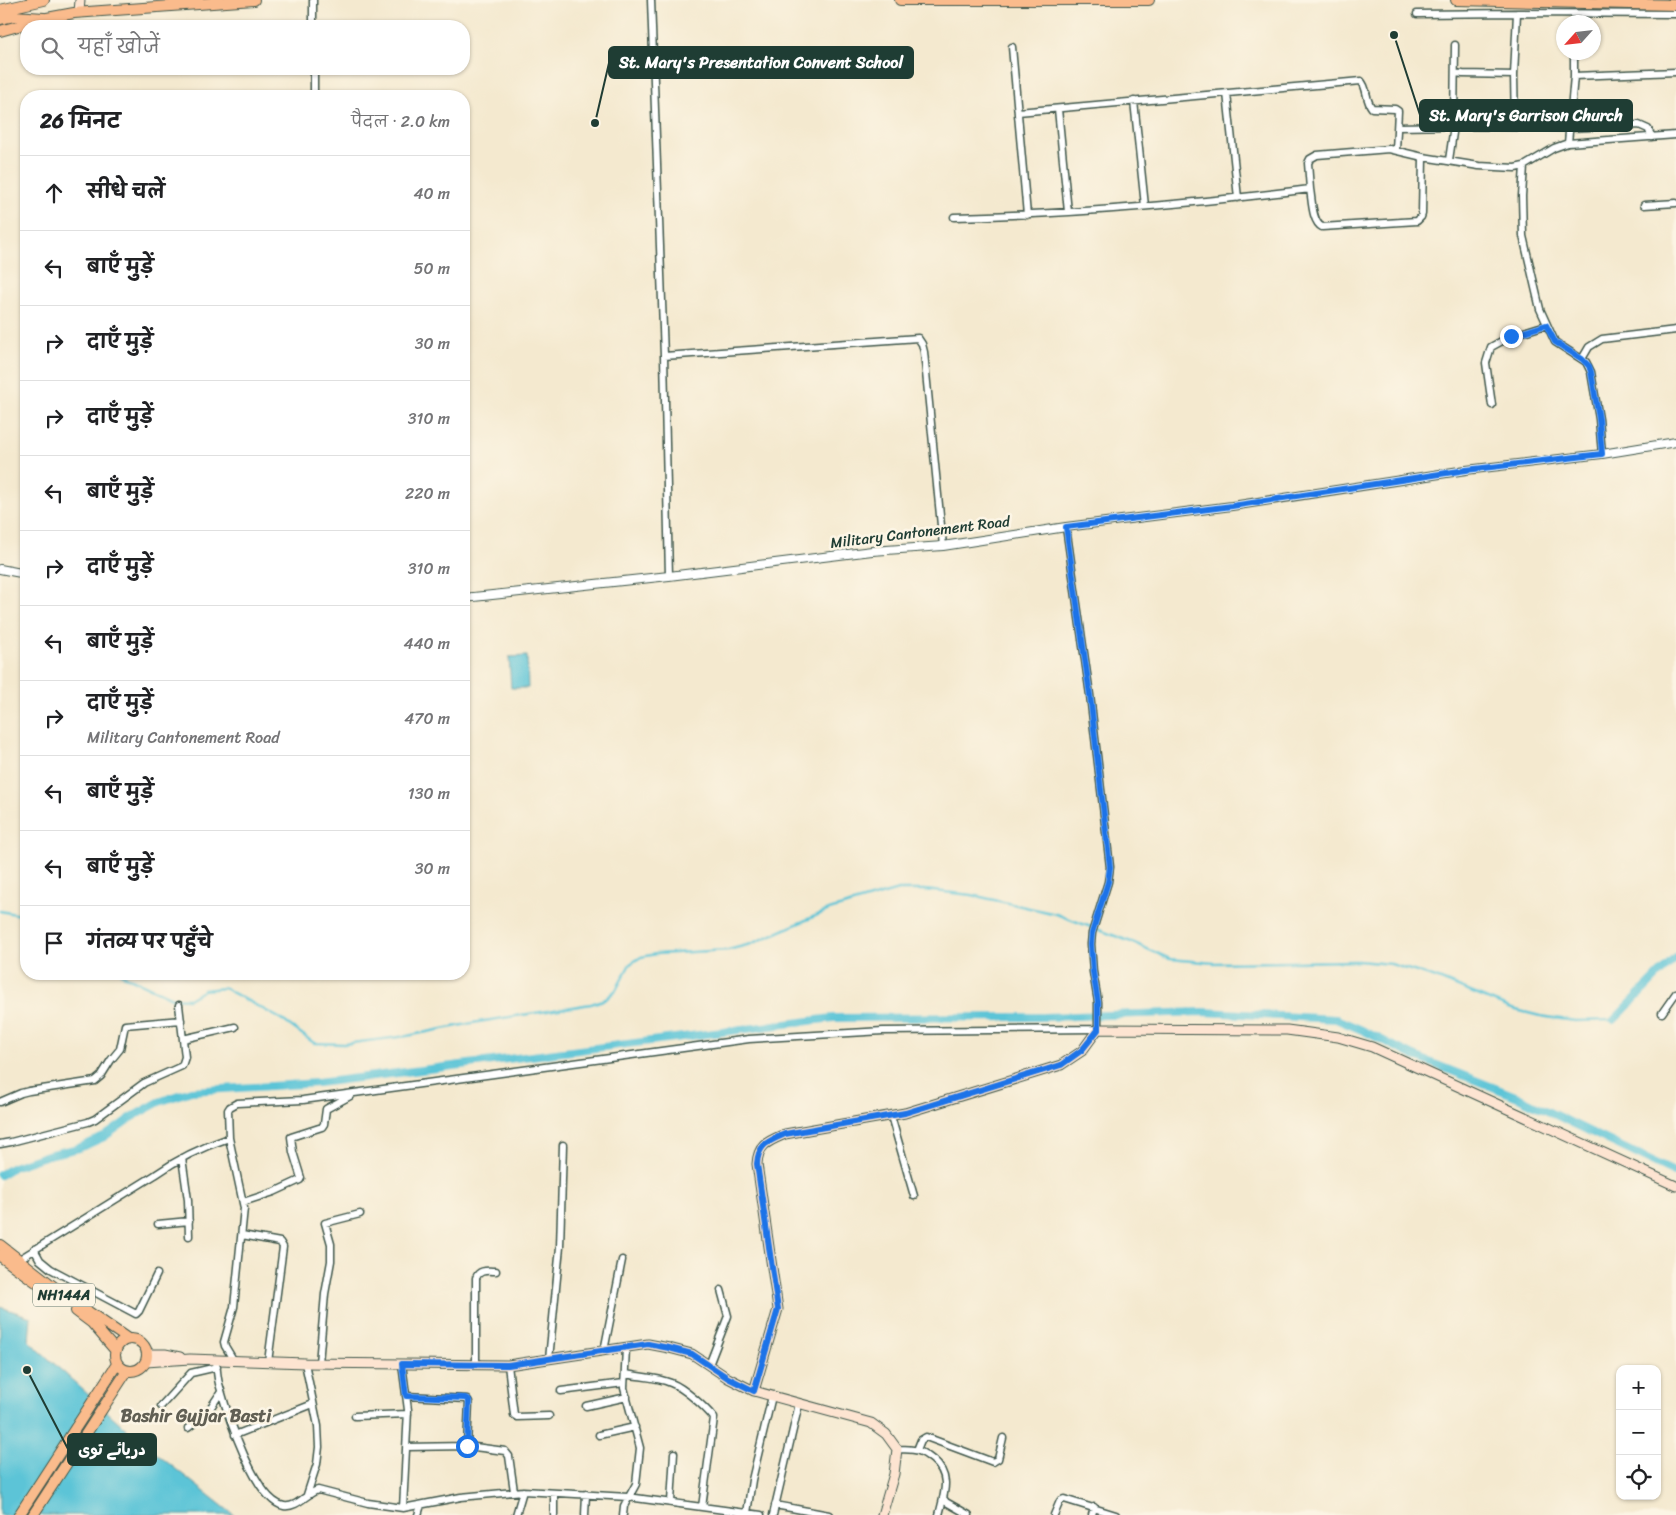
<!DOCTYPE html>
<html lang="hi">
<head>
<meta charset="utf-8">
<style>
  body { margin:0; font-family:Sriracha,"Playpen Sans Arabic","Playpen Sans Deva",sans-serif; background:#f2f2f2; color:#202124 }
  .controls { position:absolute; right:15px; bottom:15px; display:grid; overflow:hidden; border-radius:10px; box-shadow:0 1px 4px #0004 }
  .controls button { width:45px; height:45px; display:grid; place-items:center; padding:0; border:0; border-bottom:1px solid #e0e0e0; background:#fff; color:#202124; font:25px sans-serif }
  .compass { position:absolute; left:1556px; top:15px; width:45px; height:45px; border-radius:50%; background:#fff; box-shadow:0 1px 4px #0004; rotate:243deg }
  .stop { position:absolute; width:15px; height:15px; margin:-11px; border:4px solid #1a73e8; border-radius:50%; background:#fff }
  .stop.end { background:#1a73e8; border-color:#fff; box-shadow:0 1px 5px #0008 }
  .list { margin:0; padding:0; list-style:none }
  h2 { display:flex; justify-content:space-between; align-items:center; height:65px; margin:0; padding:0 20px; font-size:21px }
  h2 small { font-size:16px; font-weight:400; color:#757577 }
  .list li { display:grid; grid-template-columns:32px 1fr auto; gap:15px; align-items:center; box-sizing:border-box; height:75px; padding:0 20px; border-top:1px solid #e0e0e0 }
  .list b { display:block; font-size:19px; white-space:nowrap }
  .list p { margin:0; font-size:16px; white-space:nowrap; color:#757577 }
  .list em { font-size:16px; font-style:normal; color:#757577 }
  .icon { flex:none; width:28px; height:28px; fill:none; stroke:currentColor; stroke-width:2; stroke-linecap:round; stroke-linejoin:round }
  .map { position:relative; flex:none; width:1676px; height:1515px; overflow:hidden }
  .search { position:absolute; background:#fff; box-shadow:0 1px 4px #0004; left:20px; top:20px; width:450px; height:55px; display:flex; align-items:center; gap:12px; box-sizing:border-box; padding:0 18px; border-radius:20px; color:#757577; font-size:19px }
  .panel { position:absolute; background:#fff; box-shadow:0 1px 4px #0004; left:20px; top:90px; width:450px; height:890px; border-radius:20px }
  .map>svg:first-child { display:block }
  .water { fill:#5bc4d7; stroke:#3d8086 }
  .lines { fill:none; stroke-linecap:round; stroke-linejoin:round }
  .stream { stroke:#5bc4d7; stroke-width:2.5 }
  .canal { stroke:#5bc4d7; stroke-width:8 }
  .minor-casing { stroke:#3f574b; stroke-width:9 }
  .tertiary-casing { stroke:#3f574b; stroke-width:10 }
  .secondary-casing { stroke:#3f574b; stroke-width:11 }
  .primary-casing { stroke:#3f574b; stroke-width:12 }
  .trunk-casing { stroke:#3f574b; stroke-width:12 }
  .minor { stroke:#fff; stroke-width:6 }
  .tertiary { stroke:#fff; stroke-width:8 }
  .secondary { stroke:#fde4d1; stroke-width:9 }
  .primary { stroke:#fabb8c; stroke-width:10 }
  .trunk { stroke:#fabb8c; stroke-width:10 }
  .route { stroke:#1a73e8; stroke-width:6 }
  .labels { text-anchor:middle; stroke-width:5; stroke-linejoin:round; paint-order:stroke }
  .shield { fill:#fcf5e5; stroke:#617469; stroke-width:1 }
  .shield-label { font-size:14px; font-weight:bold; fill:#1f3d34 }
  .street-label { font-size:15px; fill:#1f3d34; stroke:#fcf5e5 }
  .quarter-label { font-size:18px; font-weight:bold; fill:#615f54; stroke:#fcf5e5 }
  .leader { fill:none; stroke:#1f3d34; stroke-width:2 }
  .callout-dot { fill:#1f3d34; stroke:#fcf5e5; stroke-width:2 }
  .callout { fill:#1f3d34; stroke:#1f3d34; stroke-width:2 }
  .callout-label { font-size:16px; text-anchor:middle; font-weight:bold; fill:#fff }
</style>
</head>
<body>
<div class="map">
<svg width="1676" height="1515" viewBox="0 0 1676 1515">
  <rect width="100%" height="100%" fill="#fcf5e5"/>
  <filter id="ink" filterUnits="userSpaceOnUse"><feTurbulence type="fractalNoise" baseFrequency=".02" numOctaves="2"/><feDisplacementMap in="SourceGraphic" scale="10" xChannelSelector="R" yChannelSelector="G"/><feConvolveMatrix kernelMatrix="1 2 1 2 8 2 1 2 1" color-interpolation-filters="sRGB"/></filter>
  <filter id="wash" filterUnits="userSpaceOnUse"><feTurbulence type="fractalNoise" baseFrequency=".0096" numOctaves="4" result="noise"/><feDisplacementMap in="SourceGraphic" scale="20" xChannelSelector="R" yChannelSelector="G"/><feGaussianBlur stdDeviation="1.12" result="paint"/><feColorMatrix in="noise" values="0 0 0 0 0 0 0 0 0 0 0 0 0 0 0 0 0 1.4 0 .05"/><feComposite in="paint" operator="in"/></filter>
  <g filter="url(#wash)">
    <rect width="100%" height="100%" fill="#f4e9cf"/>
    <path class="water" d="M527 656 528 688H511L509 657Z
      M0 1307 31 1317 29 1341 134 1436 234 1515H0Z"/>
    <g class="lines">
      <path class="stream" d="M0 911 26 916
        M121 974 172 998 189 999 204 990 224 988 281 1019 314 1043 344 1044 407 1036 478 1022 591 1004 606 999 616 990 630 964 641 957 656 954 728 950 751 944 829 910 898 890H924L972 895 1056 914 1134 943 1170 959 1214 963 1358 961 1391 964 1436 978 1512 1009 1540 1016 1575 1021 1614 1020"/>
      <path class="canal" d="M1614 1020 1676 957
        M0 1175 13 1167 48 1155 79 1148 104 1137 132 1117 159 1102 191 1091 318 1083 833 1018 1044 1017 1203 1012 1336 1019 1362 1030 1414 1056 1518 1097 1676 1173"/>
    </g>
  </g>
  <g filter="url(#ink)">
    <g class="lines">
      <defs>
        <path id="minor" d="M313 0V26
          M651 0 664 356 669 576
          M1417 14 1517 13 1676 14
          M1012 47 1027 215
          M314 69V96
          M1455 73 1463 74 1514 75
          M1574 76 1676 72
          M1227 93 1238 198
          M1134 101 1145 206
          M1058 109 1068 212
          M1018 112 1361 81C1368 88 1365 100 1372 108L1395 109 1398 111 1396 150
          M1515 126 1514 75 1517 13
          M1398 127 1454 126 1569 128 1639 125 1648 129 1652 137
          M1568 143 1574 76V52
          M1449 160 1454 126 1455 45
          M1524 166 1522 196 1523 236 1540 309 1555 342 1586 362 1591 372 1599 419 1602 454
          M1310 189C1312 200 1312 222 1322 227L1417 221 1421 217 1422 214 1423 157
          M1644 205 1676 203
          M954 217C1073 214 1192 204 1310 189L1308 163 1310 159 1317 155 1389 149 1423 157 1479 166 1515 168 1524 166 1554 148 1568 143 1676 135
          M664 356 918 338 922 344 924 352 943 546
          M1582 359 1589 347 1602 339 1676 330
          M1492 405 1486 363 1491 347 1511 336 1546 325
          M1662 1013 1676 993
          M183 1039 235 1027
          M0 1102 21 1093 29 1091 95 1081 101 1076 111 1060 120 1049 125 1025 181 1020
          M891 1116 914 1196
          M229 1138 244 1208 234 1307 224 1342 225 1346 234 1361
          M0 1144 11 1142 88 1122 95 1119 144 1083 182 1066 185 1057 179 1005
          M182 1158 188 1200 189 1236
          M243 1202 274 1192 300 1180 301 1178 293 1152 291 1137 322 1127 324 1124 326 1109 350 1096
          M158 1224 189 1221
          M242 1235 280 1242 283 1247 268 1362
          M34 1249 40 1260 51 1269 136 1314 139 1311 157 1274
          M18 1260 155 1175C179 1158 202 1147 229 1138L228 1110 230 1107 237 1103 303 1100 749 1039 883 1031 1098 1029V1002L1093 972 1091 944 1092 933 1108 882 1110 867 1090 695 1066 527
          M604 1351 622 1260
          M549 1359 560 1247 563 1145
          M216 1361C217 1369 217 1379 220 1387 227 1413 255 1501 284 1506 297 1508 307 1493 318 1490L368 1503 403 1508 461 1497 523 1491 628 1497 761 1515
          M305 1363 318 1426 319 1447 317 1464 307 1495
          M319 1363 325 1294 331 1261V1244L325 1223 360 1214
          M402 1364 408 1410 403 1508
          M476 1365V1278C479 1269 488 1271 496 1271
          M508 1365 514 1415 517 1417 549 1416
          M709 1365 728 1316 721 1290
          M625 1374C640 1377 657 1377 671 1383 684 1388 705 1407 714 1418L702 1507
          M561 1391 624 1383
          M406 1396 467 1399 469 1402 467 1446
          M161 1406 191 1373 217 1367
          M586 1406 627 1397
          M355 1416 408 1414
          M188 1428 207 1413 221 1392
          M235 1435 313 1404
          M599 1435 635 1427
          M406 1447 467 1446 505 1451 509 1456 514 1491
          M897 1449C916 1450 918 1448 933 1460 952 1476 944 1494 939 1515
          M917 1450 921 1440 926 1437 993 1462 998 1459 1003 1438
          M554 1493V1515
          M943 1498 946 1502 969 1515
          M671 1502 674 1453
          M775 1505 829 1515
          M747 1513 752 1480 772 1396
          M418 1515 421 1505
          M516 1515 523 1491
          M585 1515 586 1494
          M623 1515 624 1506 636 1484 640 1448 624 1388 626 1348
          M773 1515 799 1404
          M1054 1515 1060 1501 1064 1499 1116 1515
          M1092 1515 1094 1507"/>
        <path id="tertiary" d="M0 569 26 574
          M464 598 669 576 872 551 943 546 1066 527 1232 506 1466 470 1602 454 1676 442"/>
        <path id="secondary" d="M79 12 80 0
          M147 1354H165L180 1357
          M146 1362 190 1359 305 1363 508 1365 648 1344 669 1348 692 1354 728 1378 754 1391 871 1423 886 1434 897 1449 894 1474 882 1515
          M754 1391 778 1309 757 1164C758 1144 769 1141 785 1134L905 1113 1061 1065 1082 1051 1098 1029 1287 1030 1338 1037 1372 1047 1676 1186"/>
        <path id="primary" d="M0 10 44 0
          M0 19 14 16 44 18"/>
        <path id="trunk" d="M900 0H1149
          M1456 0 1676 5
          M0 31 47 18 74 13 254 0
          M0 1245 67 1297 128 1339
          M0 1256 36 1282
          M76 1311 92 1323 116 1351
          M115 1355a16 16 0 1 1 32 0a16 16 0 1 1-32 0Z
          M19 1515 117 1364
          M33 1515 127 1371"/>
      </defs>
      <use href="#minor" class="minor-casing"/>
      <use href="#tertiary" class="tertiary-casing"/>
      <use href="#secondary" class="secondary-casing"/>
      <use href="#primary" class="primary-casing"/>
      <use href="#trunk" class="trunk-casing"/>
      <use href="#minor" class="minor"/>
      <use href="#tertiary" class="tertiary"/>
      <use href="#secondary" class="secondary"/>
      <use href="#primary" class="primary"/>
      <use href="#trunk" class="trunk"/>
    </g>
  </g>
  <g class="lines" filter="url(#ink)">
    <path class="route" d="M467 1446 469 1400 465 1398 406 1396 402 1364 508 1365 648 1344 669 1348 692 1354 728 1378 754 1391 778 1309 757 1164C758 1144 769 1141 785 1134L905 1113 1061 1065 1082 1050 1098 1030V1002L1093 972 1091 944 1092 933 1108 882 1110 867 1090 695 1066 527 1232 506 1466 470 1602 454 1599 419 1591 372 1589 366 1582 359 1555 342 1546 325 1511 336"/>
  </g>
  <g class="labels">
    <rect class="shield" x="33" y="1283.5" width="62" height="23" rx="4"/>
    <g class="shield-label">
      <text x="64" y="1300">NH144A</text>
    </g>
    <g class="street-label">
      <text transform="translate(920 532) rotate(-7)" y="5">Military Cantonement Road</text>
    </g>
    <g class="quarter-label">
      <text x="196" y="1422">Bashir Gujjar Basti</text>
    </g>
  </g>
  <path class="leader" d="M595 123L609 63M1394 35L1420 115M27 1370L68 1449"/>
  <g class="callout-dot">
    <circle cx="595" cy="123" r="5"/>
    <circle cx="1394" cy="35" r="5"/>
    <circle cx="27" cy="1370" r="5"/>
  </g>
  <g class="callout">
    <rect x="609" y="47" width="304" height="31" rx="5"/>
    <rect x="1420" y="100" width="212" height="31" rx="5"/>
    <rect x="68" y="1434" width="88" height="31" rx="5"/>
  </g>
  <g class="callout-label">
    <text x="761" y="68">St. Mary's Presentation Convent School</text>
    <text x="1526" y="121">St. Mary's Garrison Church</text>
    <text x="112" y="1455">دریائے توی</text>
  </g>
</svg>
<div class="controls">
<button>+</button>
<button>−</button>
<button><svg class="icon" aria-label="locate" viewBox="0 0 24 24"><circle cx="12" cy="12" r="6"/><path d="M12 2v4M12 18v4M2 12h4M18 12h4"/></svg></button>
</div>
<svg class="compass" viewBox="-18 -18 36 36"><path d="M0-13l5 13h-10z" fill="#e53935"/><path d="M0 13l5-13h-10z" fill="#757577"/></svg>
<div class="stop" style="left:467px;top:1446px"></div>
<div class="stop end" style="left:1511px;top:336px"></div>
<div class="search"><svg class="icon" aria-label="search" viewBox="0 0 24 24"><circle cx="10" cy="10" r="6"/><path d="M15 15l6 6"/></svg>यहाँ खोजें</div>
<section class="panel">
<h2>26 मिनट<small>पैदल · 2.0 km</small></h2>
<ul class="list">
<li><svg class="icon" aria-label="ahead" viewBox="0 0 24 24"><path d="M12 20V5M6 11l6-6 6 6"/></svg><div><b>सीधे चलें</b></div><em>40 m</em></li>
<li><svg class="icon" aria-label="left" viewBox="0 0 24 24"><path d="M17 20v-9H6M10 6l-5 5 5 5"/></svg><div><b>बाएँ मुड़ें</b></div><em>50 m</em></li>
<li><svg class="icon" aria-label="right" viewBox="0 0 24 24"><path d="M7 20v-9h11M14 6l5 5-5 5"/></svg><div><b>दाएँ मुड़ें</b></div><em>30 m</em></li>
<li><svg class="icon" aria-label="right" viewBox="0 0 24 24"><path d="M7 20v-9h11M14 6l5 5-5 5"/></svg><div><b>दाएँ मुड़ें</b></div><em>310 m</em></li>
<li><svg class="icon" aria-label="left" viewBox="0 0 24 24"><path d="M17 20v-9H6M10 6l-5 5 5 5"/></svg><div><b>बाएँ मुड़ें</b></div><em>220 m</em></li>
<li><svg class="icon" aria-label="right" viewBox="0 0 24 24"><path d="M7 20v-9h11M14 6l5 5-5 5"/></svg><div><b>दाएँ मुड़ें</b></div><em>310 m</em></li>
<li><svg class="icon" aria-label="left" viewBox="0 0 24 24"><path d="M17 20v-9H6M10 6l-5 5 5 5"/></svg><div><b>बाएँ मुड़ें</b></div><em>440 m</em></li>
<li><svg class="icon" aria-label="right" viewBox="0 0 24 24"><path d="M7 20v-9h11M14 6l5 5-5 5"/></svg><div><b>दाएँ मुड़ें</b><p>Military Cantonement Road</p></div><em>470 m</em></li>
<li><svg class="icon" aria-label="left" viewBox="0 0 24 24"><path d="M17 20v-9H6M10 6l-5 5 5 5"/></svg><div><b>बाएँ मुड़ें</b></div><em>130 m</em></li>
<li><svg class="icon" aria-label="left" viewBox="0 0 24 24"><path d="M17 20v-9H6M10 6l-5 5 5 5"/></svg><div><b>बाएँ मुड़ें</b></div><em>30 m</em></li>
<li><svg class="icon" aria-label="arrive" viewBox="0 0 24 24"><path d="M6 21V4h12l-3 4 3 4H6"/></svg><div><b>गंतव्य पर पहुँचे</b></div></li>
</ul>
</section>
</div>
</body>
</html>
